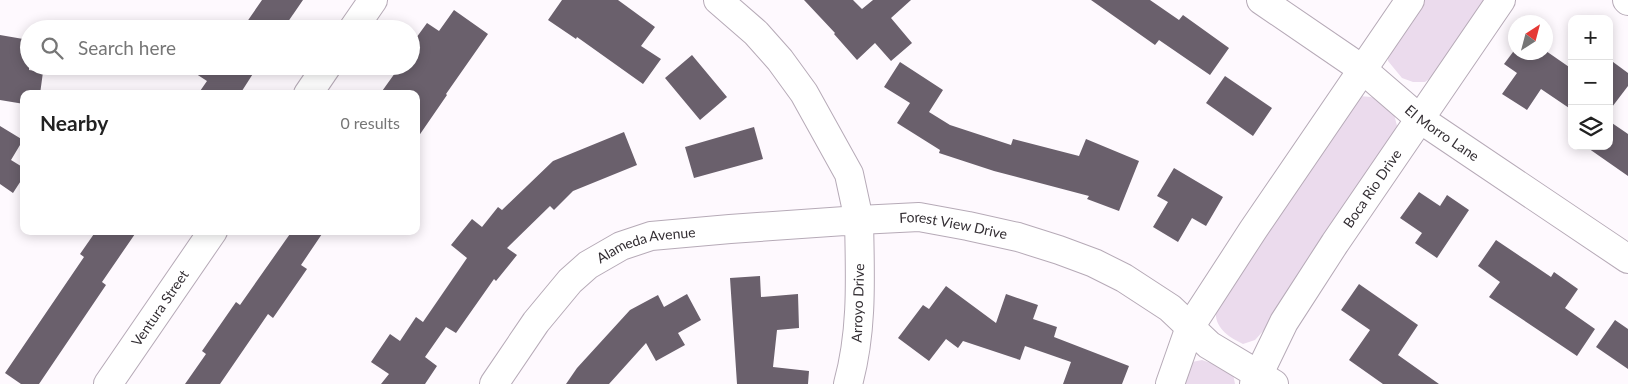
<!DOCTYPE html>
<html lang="en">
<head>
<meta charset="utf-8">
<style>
  body { margin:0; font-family:Lato,sans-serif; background:#f2f2f2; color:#222 }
  .controls { position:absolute; right:15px; top:15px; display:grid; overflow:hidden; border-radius:10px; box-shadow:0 2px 12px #0003 }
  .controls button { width:45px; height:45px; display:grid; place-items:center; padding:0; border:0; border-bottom:1px solid #e0e0e0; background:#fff; color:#222; font:25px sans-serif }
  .compass { position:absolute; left:1508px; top:15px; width:45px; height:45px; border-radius:50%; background:#fff; box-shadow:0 2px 12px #0003; rotate:36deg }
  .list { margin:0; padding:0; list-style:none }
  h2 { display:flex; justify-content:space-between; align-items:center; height:65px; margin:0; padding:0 20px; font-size:21px }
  h2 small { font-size:16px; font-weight:400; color:#767676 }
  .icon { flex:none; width:28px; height:28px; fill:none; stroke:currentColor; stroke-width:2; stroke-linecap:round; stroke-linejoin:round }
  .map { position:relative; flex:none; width:1628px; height:384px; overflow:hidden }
  .search { position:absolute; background:#fff; box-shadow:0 2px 12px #0003; left:20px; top:20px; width:400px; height:55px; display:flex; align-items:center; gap:12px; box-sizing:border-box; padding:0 18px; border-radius:28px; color:#767676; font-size:19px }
  .panel { position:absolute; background:#fff; box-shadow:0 2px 12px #0003; left:20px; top:90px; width:400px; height:145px; border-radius:10px }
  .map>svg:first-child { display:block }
  .green { fill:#ebdbed }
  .building { fill:#6a606c }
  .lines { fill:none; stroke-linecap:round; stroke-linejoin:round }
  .minor-casing { stroke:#b6aab7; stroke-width:30 }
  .tertiary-casing { stroke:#b6aab7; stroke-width:30 }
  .minor { stroke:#fff; stroke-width:28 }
  .tertiary { stroke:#fff; stroke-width:28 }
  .labels { text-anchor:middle; stroke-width:5; stroke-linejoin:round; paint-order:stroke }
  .street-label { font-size:14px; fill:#332e33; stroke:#fff }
</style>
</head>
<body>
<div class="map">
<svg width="1628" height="384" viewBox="0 0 1628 384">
  <rect width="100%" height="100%" fill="#fef9fe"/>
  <path class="green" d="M1419 0H1488L1436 74 1425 82H1413L1402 78 1388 61V52Z
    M1359 96 1371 97 1384 104 1394 114 1397 126 1392 140 1301 271 1264 330 1255 340 1243 344C1230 338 1214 328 1216 311 1217 306 1220 300 1222 295Z
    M1202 360 1219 366 1233 374 1235 384H1179L1192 362Z"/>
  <path class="building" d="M262 0H303L283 29H242Z
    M562 0H618L655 27 641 46 661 59 643 84 577 37 576 39 548 20Z
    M804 0H853L862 9 873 0H911L891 18 912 43 891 61 875 43 857 60 834 34 835 33Z
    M1091 0H1150L1179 20 1183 15 1229 48 1210 75 1159 40 1155 45Z
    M454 10 488 34 446 94 447 95 416 140V94H380L400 66H411V45L427 23 439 31Z
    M0 35 29 40V70L43 72 40 94H24V104L0 100Z
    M1516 48V52H1546V51L1572 69V110L1541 89 1527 110 1502 94 1517 73 1504 64Z
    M692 55 727 97 700 120 665 78Z
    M1609 59 1628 73V86L1609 111Z
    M900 62 943 90 929 112 950 125 1011 145 1013 139 1079 156 1086 139 1139 161 1119 211 1087 199 1089 196 994 171 939 153 940 150 897 123 910 103 884 87Z
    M184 66H258L240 94H198L207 81Z
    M1225 76 1272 108 1253 136 1206 103Z
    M1609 121 1628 134V176L1585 146H1609Z
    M0 126 23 140 11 160 24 168V176L13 193 0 184Z
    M754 127 763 159 694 178 685 147Z
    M624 132 637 165 573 191 554 210 550 206 507 248 517 255 496 281 494 279 456 333 446 327 425 357 437 366 425 384H381L389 374 371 362 390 334 400 341 416 317 423 322 467 258 451 245 472 219 482 227 498 207 502 210 553 161Z
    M1174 168 1223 197 1206 226 1192 218 1178 242 1153 227 1168 202 1157 196Z
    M1419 192 1440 206 1447 195 1469 210 1437 258 1415 243 1422 233 1400 218Z
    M96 231H137L102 282 106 285 39 384H21L5 373 84 257 80 254Z
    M292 231H324L301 265 307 269 273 318 268 314 220 384H185L206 354 202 351 236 302 240 305Z
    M1496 240 1551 277 1554 272 1578 289 1565 308 1595 329 1577 356 1489 297 1500 282 1478 266Z
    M760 276 761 297 798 294 799 328 777 330 773 367 809 371 808 384H737L730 278Z
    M1359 284 1418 325 1398 355 1439 384H1383L1349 360 1370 330 1341 310Z
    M946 286 996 323 1006 294 1038 305 1033 319 1057 327 1054 337 1129 366 1122 384H1063L1071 362 1025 346 1020 360 963 341 958 348 946 339 929 361 898 338 923 305 929 309Z
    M687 294 701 320 678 333 685 345 656 361 646 343 609 384H566L577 368 630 310 658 295 664 307Z
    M1615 320 1628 329V369L1596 347Z"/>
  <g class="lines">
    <defs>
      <g id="minor">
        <path id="s1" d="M718 0 756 33 780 60 804 93 849 174 859 220 919 217 968 226 1018 237 1059 250 1094 263 1124 278 1170 308 1209 345 1274 384"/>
        <path id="s2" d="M1261 0 1362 69 1420 119 1628 259"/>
        <path d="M353 29 373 0"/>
        <path d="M308 94 327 66"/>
        <path id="s3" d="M108 384 213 231"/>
        <path id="s4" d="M494 384 536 322 570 281 588 265 621 246 651 236 730 229 859 220C860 275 863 330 848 384"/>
        <path d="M1170 384 1190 327 1253 230 1410 0"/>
        <path id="s5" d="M1254 384 1284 322 1335 243 1501 0"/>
      </g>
      <path id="tertiary" d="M1627 0 1628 1"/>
    </defs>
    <use href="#minor" class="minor-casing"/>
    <use href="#tertiary" class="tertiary-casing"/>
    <use href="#minor" class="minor"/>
    <use href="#tertiary" class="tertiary"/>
  </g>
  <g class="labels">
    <g class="street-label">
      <text dy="5" stroke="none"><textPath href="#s2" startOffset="225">El Morro Lane</textPath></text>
      <text dy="5" stroke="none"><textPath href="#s5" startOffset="229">Boca Rio Drive</textPath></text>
      <text dy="5" stroke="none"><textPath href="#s1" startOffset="362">Forest View Drive</textPath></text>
      <text dy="5" stroke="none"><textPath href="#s4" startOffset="215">Alameda Avenue</textPath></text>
      <text transform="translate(858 303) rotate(-88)" y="5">Arroyo Drive</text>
      <text dy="5" stroke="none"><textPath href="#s3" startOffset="92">Ventura Street</textPath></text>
    </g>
  </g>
</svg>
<div class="controls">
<button>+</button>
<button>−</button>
<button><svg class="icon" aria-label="layers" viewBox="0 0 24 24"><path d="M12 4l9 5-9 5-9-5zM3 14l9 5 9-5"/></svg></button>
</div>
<svg class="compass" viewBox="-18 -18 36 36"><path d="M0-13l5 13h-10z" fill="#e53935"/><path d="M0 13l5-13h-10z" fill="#767676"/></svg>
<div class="search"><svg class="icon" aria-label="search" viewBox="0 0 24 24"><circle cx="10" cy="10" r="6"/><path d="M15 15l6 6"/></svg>Search here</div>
<section class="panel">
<h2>Nearby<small>0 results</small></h2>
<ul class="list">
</ul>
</section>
</div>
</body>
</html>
